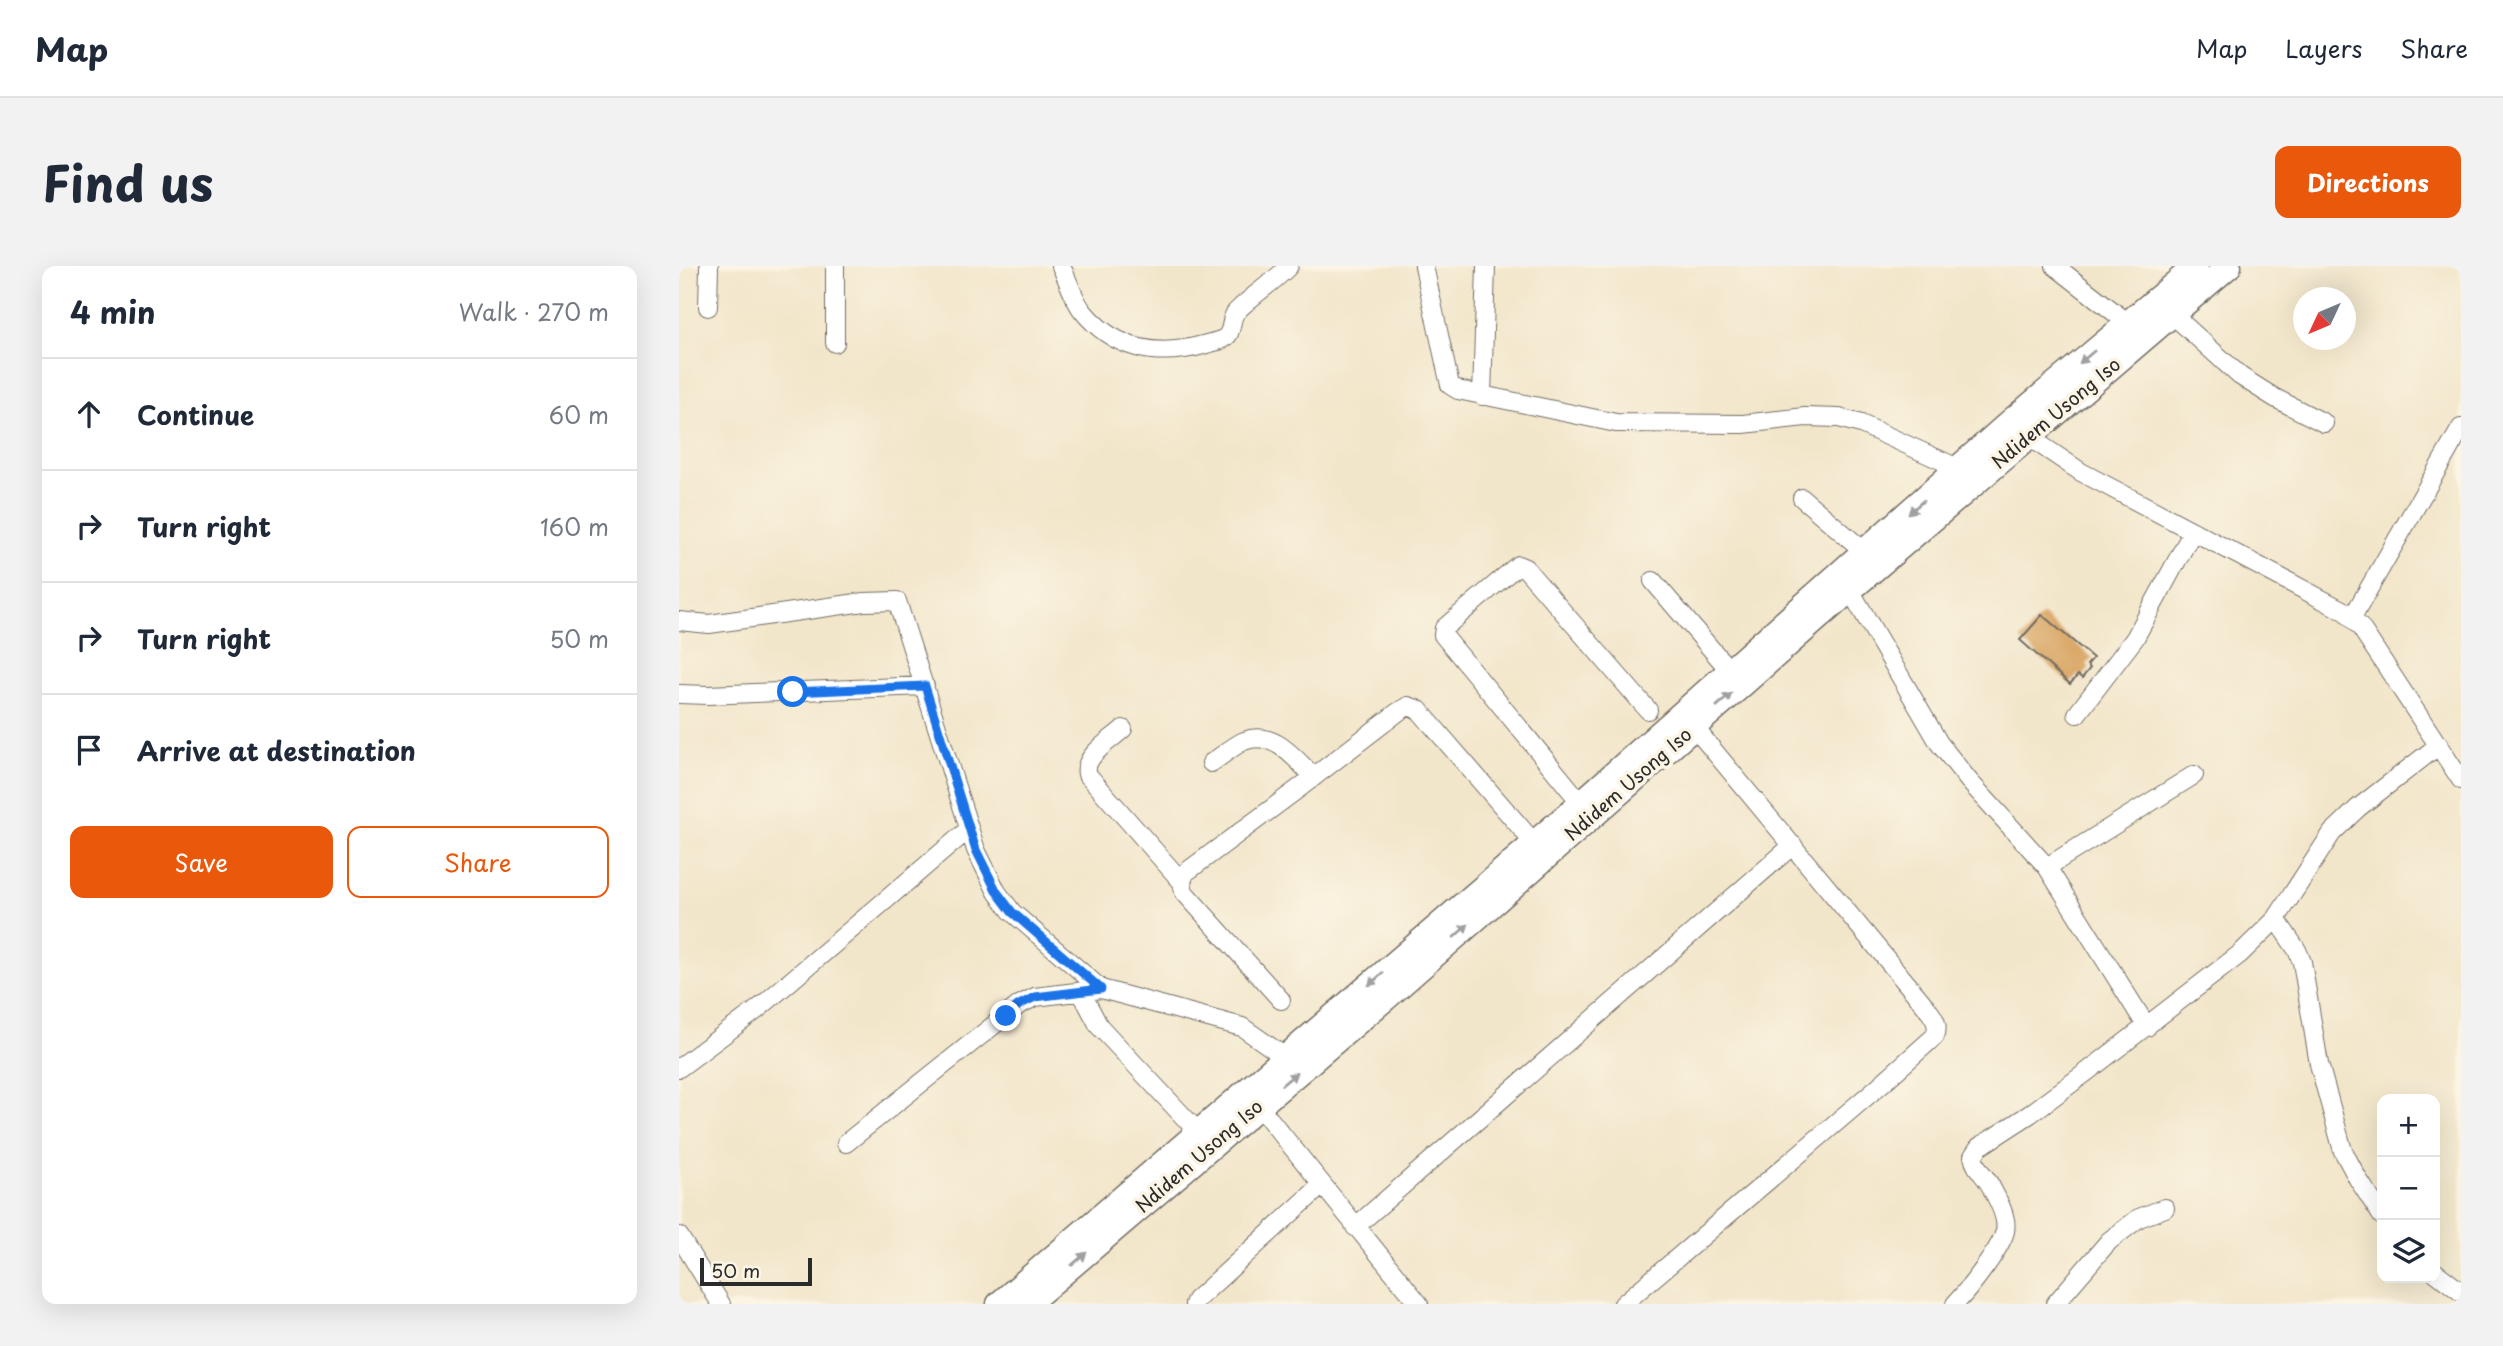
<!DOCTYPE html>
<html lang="en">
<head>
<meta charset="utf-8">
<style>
  body { margin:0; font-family:"Playpen Sans",sans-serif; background:#f2f2f3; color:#1f2937 }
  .controls { position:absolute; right:21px; bottom:21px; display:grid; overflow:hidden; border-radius:14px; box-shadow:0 7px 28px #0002 }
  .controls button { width:63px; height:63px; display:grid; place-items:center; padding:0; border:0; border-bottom:2px solid #e0e1e3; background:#fff; color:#1f2937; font:35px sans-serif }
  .compass { position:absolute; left:1614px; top:21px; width:63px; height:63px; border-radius:50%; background:#fff; box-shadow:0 7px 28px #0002; rotate:226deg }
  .scale { position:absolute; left:21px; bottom:18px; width:112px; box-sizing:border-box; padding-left:7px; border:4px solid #2b2b2b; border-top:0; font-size:19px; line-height:24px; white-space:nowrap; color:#2b2b2b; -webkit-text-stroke:5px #fcf5e5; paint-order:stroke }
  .stop { position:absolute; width:21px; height:21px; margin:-16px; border:5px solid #1a73e8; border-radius:50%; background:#fff }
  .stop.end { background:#1a73e8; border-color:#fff; box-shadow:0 2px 7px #0008 }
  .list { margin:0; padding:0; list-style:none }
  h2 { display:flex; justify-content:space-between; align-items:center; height:91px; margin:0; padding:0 28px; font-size:30px }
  h2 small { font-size:23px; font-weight:400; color:#747a83 }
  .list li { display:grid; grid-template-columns:46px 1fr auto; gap:21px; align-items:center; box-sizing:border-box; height:112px; padding:0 28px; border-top:2px solid #e0e1e3 }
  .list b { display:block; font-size:26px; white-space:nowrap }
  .list em { font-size:23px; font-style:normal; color:#747a83 }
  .actions { display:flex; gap:14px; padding:21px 28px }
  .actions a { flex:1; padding:16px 0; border:2px solid #ea580c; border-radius:14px; text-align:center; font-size:24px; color:#ea580c }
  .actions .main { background:#ea580c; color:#fff }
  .icon { flex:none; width:38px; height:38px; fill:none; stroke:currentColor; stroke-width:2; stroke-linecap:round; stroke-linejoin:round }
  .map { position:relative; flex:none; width:1782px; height:1038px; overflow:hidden; border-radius:14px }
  header { display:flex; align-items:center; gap:42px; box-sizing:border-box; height:98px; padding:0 35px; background:#fff; border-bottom:2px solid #e0e1e3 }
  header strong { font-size:33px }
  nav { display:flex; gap:38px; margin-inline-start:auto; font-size:24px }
  .intro { display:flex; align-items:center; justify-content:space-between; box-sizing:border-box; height:168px; padding:0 42px }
  h1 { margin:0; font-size:49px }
  .button { padding:18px 32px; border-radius:14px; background:#ea580c; color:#fff; font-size:24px; font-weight:700 }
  main { display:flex; gap:42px; padding:0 42px }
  aside { flex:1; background:#fff; border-radius:14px; box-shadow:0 7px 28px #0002 }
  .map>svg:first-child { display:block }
  .building { fill:#d59d57 }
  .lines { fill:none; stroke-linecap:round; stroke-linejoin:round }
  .minor-casing { stroke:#716c63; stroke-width:20 }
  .highway-casing { stroke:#716c63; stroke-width:27 }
  .minor { stroke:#fff; stroke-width:18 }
  .highway { stroke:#fff; stroke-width:24 }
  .oneway { fill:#a0a0a0 }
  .route { stroke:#1a73e8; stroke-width:9 }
  .labels { text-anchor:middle; stroke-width:7; stroke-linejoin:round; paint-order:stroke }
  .street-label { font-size:19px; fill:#2b2b2b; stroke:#fcf5e5 }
</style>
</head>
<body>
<header>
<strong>Map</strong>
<nav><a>Map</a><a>Layers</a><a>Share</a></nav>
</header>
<div class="intro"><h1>Find us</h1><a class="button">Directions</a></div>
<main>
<aside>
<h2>4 min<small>Walk · 270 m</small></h2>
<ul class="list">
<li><svg class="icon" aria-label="ahead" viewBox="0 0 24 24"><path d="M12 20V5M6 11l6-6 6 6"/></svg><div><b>Continue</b></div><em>60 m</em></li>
<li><svg class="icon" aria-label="right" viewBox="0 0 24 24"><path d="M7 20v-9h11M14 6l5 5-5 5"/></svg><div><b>Turn right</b></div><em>160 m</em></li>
<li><svg class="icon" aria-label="right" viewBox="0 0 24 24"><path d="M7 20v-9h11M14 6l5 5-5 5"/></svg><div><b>Turn right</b></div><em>50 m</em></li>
<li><svg class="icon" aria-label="arrive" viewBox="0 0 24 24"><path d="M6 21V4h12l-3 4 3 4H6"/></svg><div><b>Arrive at destination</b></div></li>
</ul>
<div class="actions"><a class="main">Save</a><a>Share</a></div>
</aside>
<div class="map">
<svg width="1782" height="1038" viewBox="0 0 1782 1038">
  <rect width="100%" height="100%" fill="#fcf5e5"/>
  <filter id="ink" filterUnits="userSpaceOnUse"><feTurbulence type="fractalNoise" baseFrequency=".0143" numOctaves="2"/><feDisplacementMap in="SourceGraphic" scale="14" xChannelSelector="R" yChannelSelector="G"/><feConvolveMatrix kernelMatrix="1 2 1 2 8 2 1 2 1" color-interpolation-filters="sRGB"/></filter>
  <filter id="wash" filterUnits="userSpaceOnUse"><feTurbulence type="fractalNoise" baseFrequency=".00686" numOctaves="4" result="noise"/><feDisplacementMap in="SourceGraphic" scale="28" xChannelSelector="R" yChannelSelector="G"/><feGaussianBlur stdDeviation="1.57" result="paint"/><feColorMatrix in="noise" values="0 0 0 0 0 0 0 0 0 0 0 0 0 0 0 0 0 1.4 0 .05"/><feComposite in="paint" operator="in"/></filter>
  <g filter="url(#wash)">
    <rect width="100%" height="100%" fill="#f2e6ca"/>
    <g id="blocks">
      <path class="building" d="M1363 349 1414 392 1408 399 1411 402 1403 412 1399 409 1391 418 1341 374Z"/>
    </g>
  </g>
  <g filter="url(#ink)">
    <use href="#blocks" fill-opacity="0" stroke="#716c63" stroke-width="2"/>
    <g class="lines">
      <defs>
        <path id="minor" d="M156 0V77
          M382 0C389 14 394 32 403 44 434 83 477 92 524 79 530 77 538 76 544 73 555 68 550 54 557 46 573 29 594 17 610 0
          M745 0 768 106 771 119 779 124 937 157 1064 158 1126 151 1160 152 1182 158 1281 203
          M1376 0 1449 57
          M29 41 30 0
          M1493 48 1561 110 1596 132 1645 157
          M803 130 807 0
          M1341 165 1402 206 1667 346 1682 362 1782 514
          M1123 232 1186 286
          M974 315 1051 405
          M1171 324 1260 477 1290 515 1368 601 1468 761
          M1673 352 1782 162
          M0 355 30 358 185 336 218 335 297 584 318 626 333 646 422 723 563 761 606 791
          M0 428 29 429 246 420
          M1398 448 1456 372 1514 265
          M444 463C431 475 404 490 408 508L503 616
          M532 497C543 490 554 480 565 475 595 463 616 493 635 511
          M902 537 764 369 765 362 839 299 846 302 969 444
          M1368 601 1515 509
          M1597 653 1618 684 1623 696 1640 798 1664 885 1679 913 1703 950
          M402 726 420 760 519 866
          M602 734 505 626 503 616 506 607 623 520 719 446 729 440 740 444 855 577
          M0 802 79 743 290 563
          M579 839 740 1038
          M167 877 340 739 356 731 422 723
          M676 961 1114 579
          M0 970 42 1038
          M1756 1006 1782 1026
          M515 1038 517 1034 643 919
          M944 1038 1200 820 1256 770C1261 758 1254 751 1248 742L1015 461
          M1276 1038C1289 1024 1322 983 1326 965 1329 952 1319 934 1313 923 1308 910 1296 904 1294 890L1300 881 1351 848 1409 805 1561 688 1597 653 1653 567 1679 542 1760 479
          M1376 1038 1430 975 1460 952 1486 942"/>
        <path id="highway" d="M320 1038 902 537 1331 156 1517 0
          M348 1038 708 731 1171 324 1550 0"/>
      </defs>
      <use href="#minor" class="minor-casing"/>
      <use href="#highway" class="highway-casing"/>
      <use href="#minor" class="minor"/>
      <use href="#highway" class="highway"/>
    </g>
    <defs><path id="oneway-solid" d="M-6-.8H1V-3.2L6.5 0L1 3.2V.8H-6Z" transform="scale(1.75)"/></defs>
    <g class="oneway">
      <use href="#oneway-solid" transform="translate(1408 91) rotate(140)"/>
      <use href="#oneway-solid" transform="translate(1237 241) rotate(139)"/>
      <use href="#oneway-solid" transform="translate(1045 434) rotate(-41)"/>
      <use href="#oneway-solid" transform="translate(782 665) rotate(-42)"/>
      <use href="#oneway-solid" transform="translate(697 713) rotate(139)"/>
      <use href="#oneway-solid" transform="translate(610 813) rotate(-40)"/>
      <use href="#oneway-solid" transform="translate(400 993) rotate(-41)"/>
    </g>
  </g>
  <g class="lines" filter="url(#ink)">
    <path class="route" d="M114 426 246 420 297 584 318 626 333 646 422 723 356 731 340 739 327 750"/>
  </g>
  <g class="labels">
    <g class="street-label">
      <text transform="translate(1377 147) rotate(-40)" y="7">Ndidem Usong Iso</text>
      <text transform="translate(949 518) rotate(-41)" y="7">Ndidem Usong Iso</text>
      <text transform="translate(520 890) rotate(-41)" y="7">Ndidem Usong Iso</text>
    </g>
  </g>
</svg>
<div class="controls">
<button>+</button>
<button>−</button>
<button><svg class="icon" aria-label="layers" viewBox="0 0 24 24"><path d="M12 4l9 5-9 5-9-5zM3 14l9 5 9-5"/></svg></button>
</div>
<svg class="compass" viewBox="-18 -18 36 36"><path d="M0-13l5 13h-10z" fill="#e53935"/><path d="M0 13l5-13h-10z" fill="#747a83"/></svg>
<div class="scale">50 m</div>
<div class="stop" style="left:114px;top:426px"></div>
<div class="stop end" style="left:327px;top:750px"></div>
</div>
</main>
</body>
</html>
